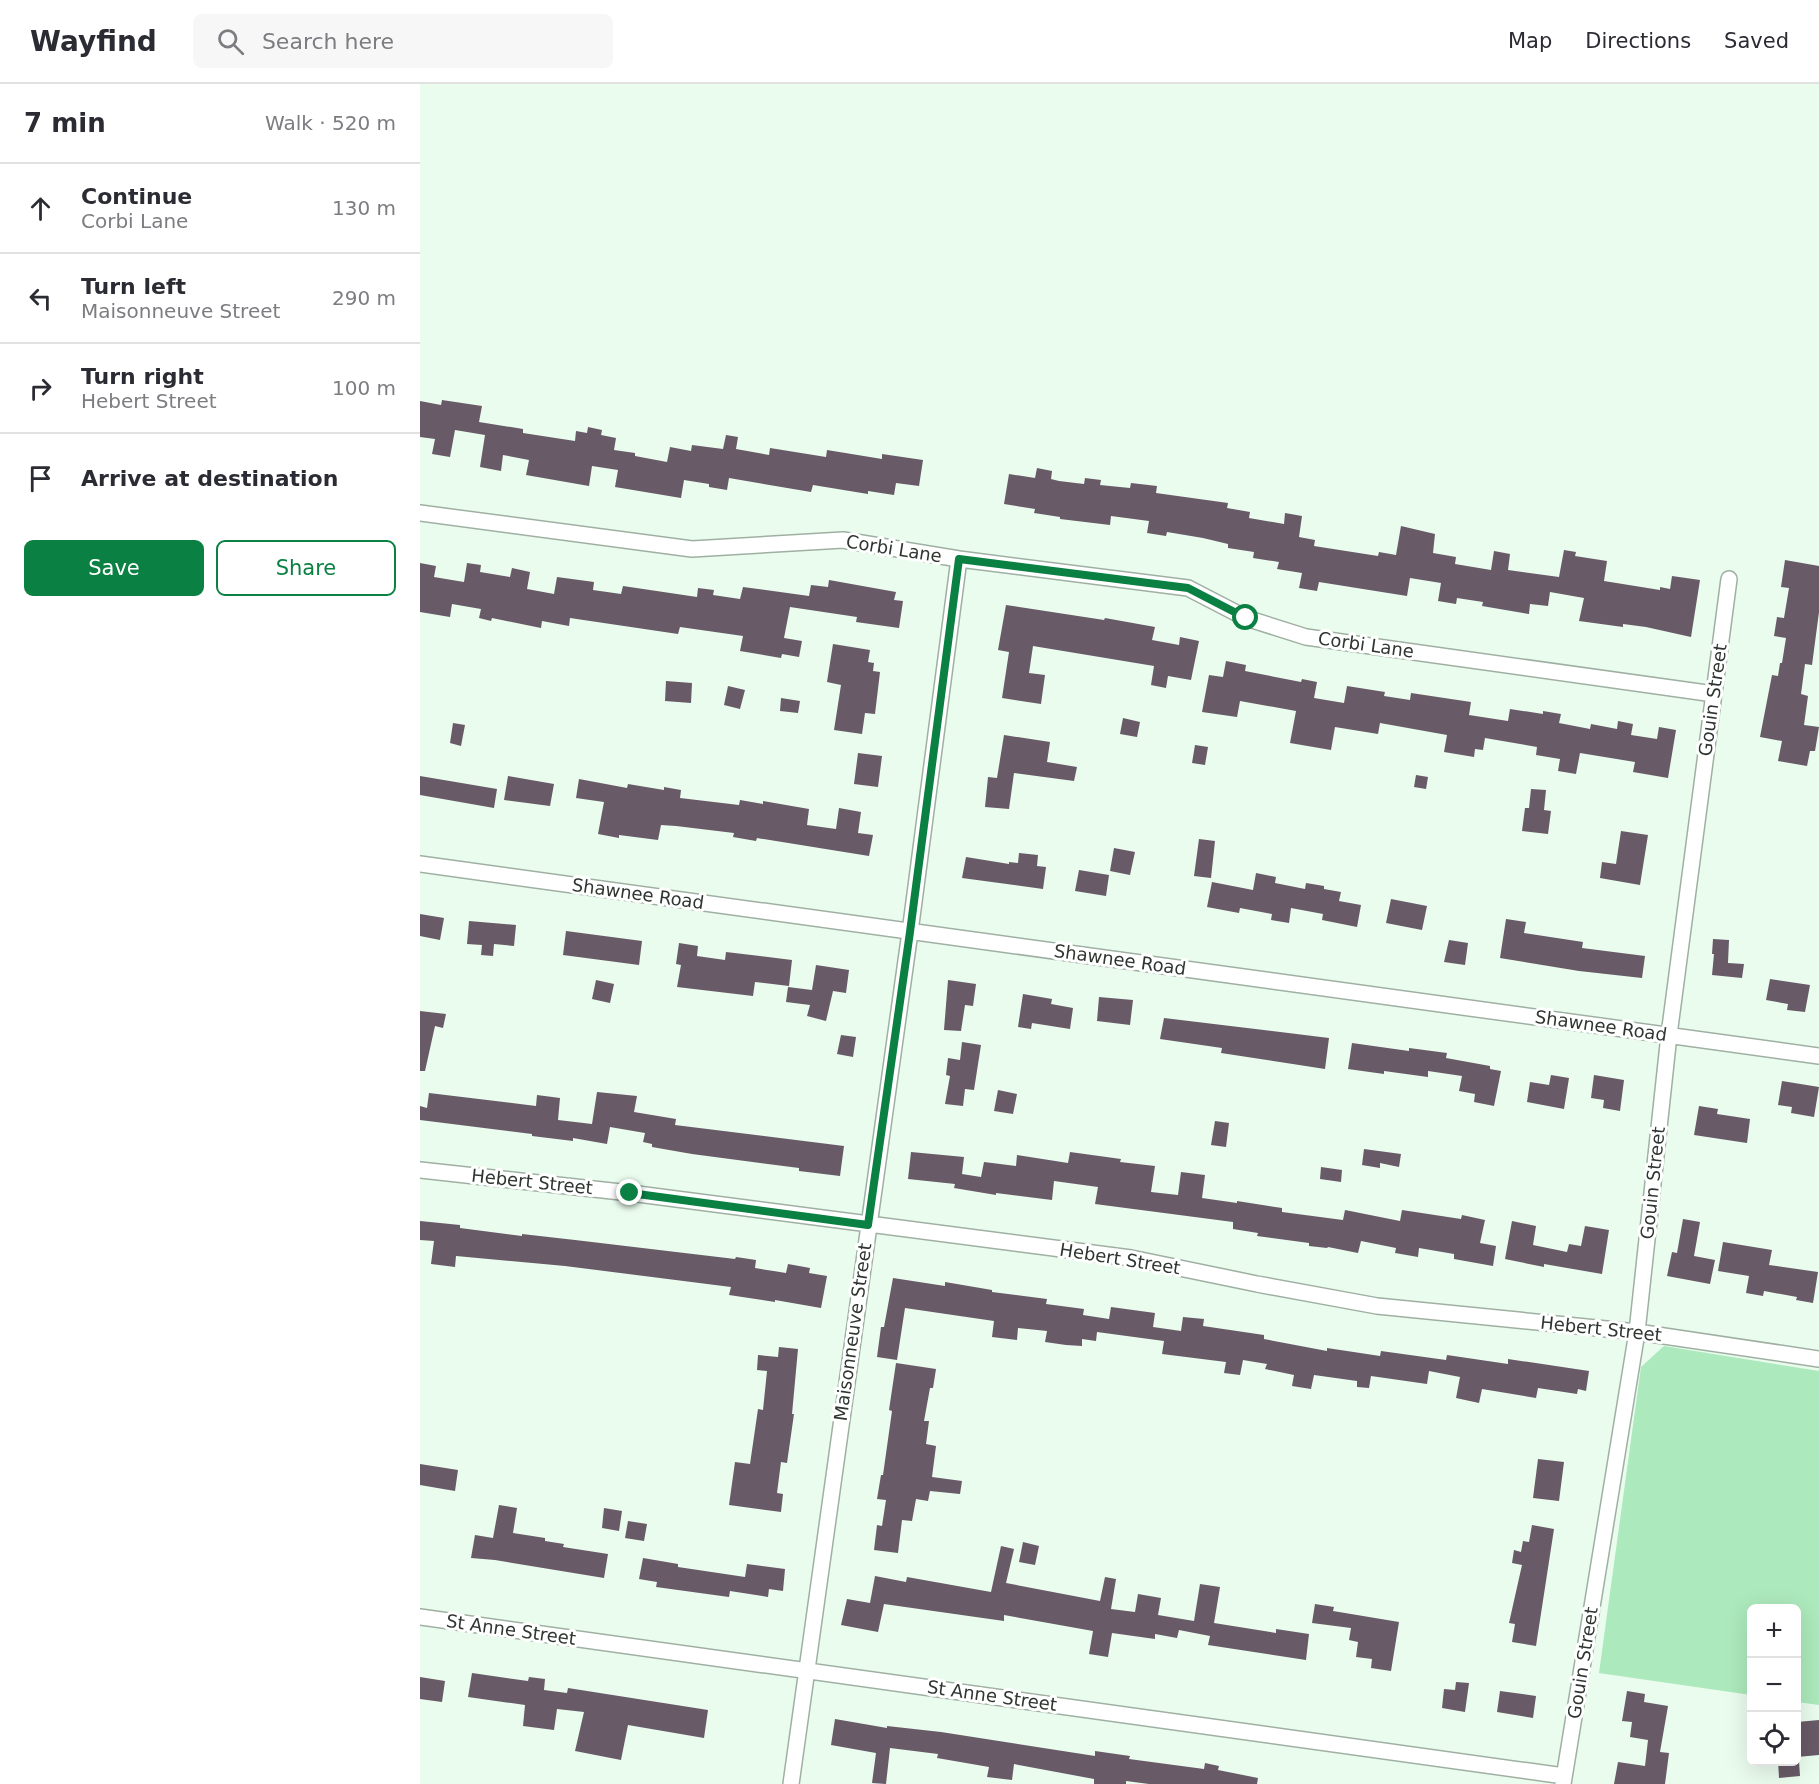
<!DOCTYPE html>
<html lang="en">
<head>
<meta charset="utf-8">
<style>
  body { margin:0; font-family:"DejaVu Sans",sans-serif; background:#f7f7f7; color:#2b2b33 }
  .controls { position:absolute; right:18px; bottom:18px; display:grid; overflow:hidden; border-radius:9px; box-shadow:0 6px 24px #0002 }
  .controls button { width:54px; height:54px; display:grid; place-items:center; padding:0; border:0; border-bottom:2px solid #e1e1e2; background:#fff; color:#2b2b33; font:30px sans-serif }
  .stop { position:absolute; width:18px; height:18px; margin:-14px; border:4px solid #0b8043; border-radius:50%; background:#fff }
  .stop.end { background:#0b8043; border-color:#fff; box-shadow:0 2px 6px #0008 }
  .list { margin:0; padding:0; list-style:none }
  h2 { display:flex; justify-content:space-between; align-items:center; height:78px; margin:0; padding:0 24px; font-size:26px }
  h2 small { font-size:20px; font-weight:400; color:#7c7c81 }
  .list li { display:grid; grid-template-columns:39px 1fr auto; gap:18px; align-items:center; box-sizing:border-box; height:90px; padding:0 24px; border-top:2px solid #e1e1e2 }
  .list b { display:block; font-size:22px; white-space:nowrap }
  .list p { margin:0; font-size:20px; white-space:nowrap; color:#7c7c81 }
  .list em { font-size:20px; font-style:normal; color:#7c7c81 }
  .actions { display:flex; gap:12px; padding:18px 24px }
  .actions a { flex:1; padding:14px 0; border:2px solid #0b8043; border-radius:9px; text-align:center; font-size:21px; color:#0b8043 }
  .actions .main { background:#0b8043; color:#fff }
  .icon { flex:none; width:33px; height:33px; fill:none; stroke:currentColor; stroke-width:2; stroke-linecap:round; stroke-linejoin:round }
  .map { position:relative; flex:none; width:1399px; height:1700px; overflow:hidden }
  header { display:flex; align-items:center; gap:36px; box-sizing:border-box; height:84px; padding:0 30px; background:#fff; border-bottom:2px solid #e1e1e2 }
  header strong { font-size:28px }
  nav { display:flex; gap:33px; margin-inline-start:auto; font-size:21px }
  .search { width:420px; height:54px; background:#f7f7f7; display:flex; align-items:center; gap:15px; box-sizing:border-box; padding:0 21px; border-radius:9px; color:#7c7c81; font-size:22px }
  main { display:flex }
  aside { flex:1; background:#fff }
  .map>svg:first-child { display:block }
  .green { fill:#ace9bc }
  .building { fill:#685a67 }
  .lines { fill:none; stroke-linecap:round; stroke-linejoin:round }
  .minor-casing { stroke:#9fb0a3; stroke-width:18 }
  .minor { stroke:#fff; stroke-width:15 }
  .route { stroke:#0b8043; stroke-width:8 }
  .labels { text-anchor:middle; stroke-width:6; stroke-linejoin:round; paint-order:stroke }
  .street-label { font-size:18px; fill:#2f3631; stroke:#fff }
</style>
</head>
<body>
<header>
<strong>Wayfind</strong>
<div class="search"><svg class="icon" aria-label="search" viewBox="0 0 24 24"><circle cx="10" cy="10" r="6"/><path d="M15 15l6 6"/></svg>Search here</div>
<nav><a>Map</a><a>Directions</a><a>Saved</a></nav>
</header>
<main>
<aside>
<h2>7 min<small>Walk · 520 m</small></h2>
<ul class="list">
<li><svg class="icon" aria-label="ahead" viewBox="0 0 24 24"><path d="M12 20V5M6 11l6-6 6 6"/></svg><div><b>Continue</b><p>Corbi Lane</p></div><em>130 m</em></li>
<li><svg class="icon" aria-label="left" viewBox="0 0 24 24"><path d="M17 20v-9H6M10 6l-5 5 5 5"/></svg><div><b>Turn left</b><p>Maisonneuve Street</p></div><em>290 m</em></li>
<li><svg class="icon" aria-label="right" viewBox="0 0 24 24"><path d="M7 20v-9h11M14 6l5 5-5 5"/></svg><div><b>Turn right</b><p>Hebert Street</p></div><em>100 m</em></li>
<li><svg class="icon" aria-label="arrive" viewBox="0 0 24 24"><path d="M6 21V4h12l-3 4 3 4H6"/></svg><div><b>Arrive at destination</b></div></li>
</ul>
<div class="actions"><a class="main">Save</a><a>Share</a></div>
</aside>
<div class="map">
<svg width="1399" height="1700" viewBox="0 0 1399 1700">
  <rect width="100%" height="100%" fill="#eafcee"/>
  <path class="green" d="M1244 1262 1399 1287V1621L1377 1618 1376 1524H1332L1331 1611 1179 1589 1221 1283Z"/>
  <path class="building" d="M22 316 62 322 59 338 103 345V349L155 357 156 347 167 349 168 343 182 346 181 351 196 354 194 366 215 369V372L247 378 250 363 271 367 272 361 303 365 306 351 318 353 316 365 349 371 350 364 406 373 407 366 462 375V370L503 376 499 402 476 399 474 411 448 407V410L393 401 391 408 309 394 307 406 289 403V400L264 396 261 414 195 403 198 386 172 382 169 402 106 391 109 376 83 371 81 387 60 383 65 351 35 346 30 373 12 370 15 355 0 353V317L21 321Z
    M617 384 632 387 631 395 639 397 664 400 665 394 681 396 680 401 710 404 711 399 737 402 736 409 808 419 807 424 830 428 829 434 864 440 865 429 882 432 879 453 895 456 894 462 958 472 959 468 976 471 981 442 1015 450 1013 469 1036 473 1035 480 1071 486 1074 467 1090 470 1088 486 1139 493 1144 466 1156 468 1155 472 1187 477 1184 497 1240 506V503L1250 505 1252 492 1280 496 1271 553 1226 543 1203 540V543L1159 537 1164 514 1130 508 1128 522 1110 520 1109 530 1062 522 1063 518 1037 514 1036 520 1018 517 1021 499 990 494 987 512 899 498 897 507 879 504 882 489 857 485 859 478 833 474 834 468 808 464V460L783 454 747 448 746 452 727 449 729 437 691 432 690 441 640 435V433L614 429 615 425 584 420 589 390 615 394Z
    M1365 476 1399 482V528L1392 581 1385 580 1381 610 1388 612 1384 641 1399 643 1395 667H1390L1387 682 1358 677 1362 657 1340 653 1352 591 1358 592 1360 579H1362L1366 554 1354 552 1357 533 1364 534 1369 504 1361 503Z
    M0 479 16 482 14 493 44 498 47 479 61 481 60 488 90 493 92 484 110 488 107 505 134 510 137 493 174 498 173 506 201 510 203 502 277 513 278 504 294 506 293 511 320 515 323 503 389 512 391 501 408 503 409 496 476 508 474 516 483 517 479 544 436 538 437 533 370 523 364 554 382 557 379 573 362 570 361 574 320 567 323 552 260 543 258 550 150 534 149 542 122 537 121 544 72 534 71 537 59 534 61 525 32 520 30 533 0 528Z
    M586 521 684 536 685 534 735 543 732 556 759 561 760 553 779 557 771 596 748 592 746 604 731 601 734 582 613 562 609 589 625 591 621 620 582 614 589 568 578 566Z
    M413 560 450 566 448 578 454 579 453 587 460 588 455 630 445 629 442 650 414 646 421 601 407 598Z
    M806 577 826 581 825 587 881 598 882 595 897 598 894 614 924 619 927 602 965 608 964 612 990 616 991 609 1051 618 1049 631 1088 637 1090 625 1123 630V627L1141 630 1139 639 1170 645 1171 640 1197 645 1198 637 1213 640 1211 651 1237 655 1239 643 1256 646 1248 694 1213 688 1215 678 1160 669 1156 690 1138 687 1140 675 1116 671 1117 663 1065 654 1063 666 1055 665 1054 673 1024 668 1027 651 960 639 958 650 915 643 911 666 870 659 876 627 820 617 817 633 782 628 789 591 803 593Z
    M246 597 272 599 271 619 245 617Z
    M308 602 325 606 320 625 304 621Z
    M361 614 380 617 378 629 360 627Z
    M703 634 720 638 717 653 700 650Z
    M33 639 45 641 41 662 30 659Z
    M584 651 630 658 627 678 657 683 654 697 594 689 589 725 565 723 568 693 577 694Z
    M775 661 788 663 785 681 772 679Z
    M438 669 462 672 458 703 434 700Z
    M996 691 1008 693 1006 705 994 703Z
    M0 692 77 705 74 724 0 711Z
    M88 692 134 700 130 722 84 716Z
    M159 695 207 704 208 700 244 706V703L261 706 260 714 319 721 320 716 343 720V717L389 725 387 741 416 745 419 724 441 728 438 749 453 751 449 772 337 754 336 757 313 753 314 749 256 742 241 741 238 756 199 751V754L178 750 184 718 156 714Z
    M1111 705 1126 706 1124 726 1131 727 1128 750 1102 747 1105 724H1109Z
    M1201 747 1228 751 1220 801 1180 794 1182 778 1196 780Z
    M779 755 795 757 791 794 774 792Z
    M694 764 715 768 710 791 690 787Z
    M599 769 618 771 617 782 626 783 623 805 542 794 546 773 589 780V778L598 779Z
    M659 786 689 791 686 812 655 807Z
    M836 789 856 793 855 799 885 805 886 799 904 802V805L921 808 919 817 941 821 937 843 902 836 903 830 871 824 869 839 851 836 852 830 820 824 819 829 787 823 792 798 833 806Z
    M971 815 1007 822 1002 846 966 839Z
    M0 830 24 834 20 856 0 852Z
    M1086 835 1106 838 1104 849 1163 858 1162 864 1225 872 1222 894 1159 887 1080 874Z
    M49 837 96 841 94 862 74 860 73 872 61 871 62 861 47 860Z
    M146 847 222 857 219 881 143 871Z
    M1293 855 1309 856 1308 879 1324 880 1322 894 1292 891 1294 870H1292Z
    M1029 856 1048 859 1045 881 1024 878Z
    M259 859 278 862 277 872 305 876 306 868 372 876 369 902 335 898 333 912 257 903 261 881 256 880Z
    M396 881 429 886 426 909 413 907 406 937 387 932 390 921 366 918 368 903 392 906Z
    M1350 895 1390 901 1385 928 1367 926 1368 920 1346 916Z
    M176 896 194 900 190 919 172 915Z
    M528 896 556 900 553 922 545 921 541 947 524 946Z
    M603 910 632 915 631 920 653 924 650 945 612 939 611 945 598 943Z
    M679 913 713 916 710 941 677 937Z
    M0 927 26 930 23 944 15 942 5 987H0Z
    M744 934 909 954 905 985 801 969 802 964 740 955Z
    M421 951 436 953 433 973 417 970Z
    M542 958 561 961 554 1006 545 1005 543 1022 525 1020 530 992 526 991 528 974 540 976Z
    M932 959 989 967V964L1027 969 1026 974 1070 982V985L1081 987 1074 1022 1054 1018 1055 1010 1039 1007 1042 992 1008 987V993L964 987V990L928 985Z
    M1131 991 1149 994 1144 1025 1107 1018 1110 998 1129 1001Z
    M1174 991 1204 996 1200 1027 1183 1024 1184 1016 1171 1014Z
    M1362 997 1399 1003 1394 1033 1371 1029 1372 1023 1358 1021Z
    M578 1006 597 1010 593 1030 574 1027Z
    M177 1008 217 1012 214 1028 256 1035 255 1041 424 1062 420 1092 379 1087V1084L272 1070 232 1063V1060L223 1058 225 1049 190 1043 187 1060 153 1054V1057L112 1052V1050L0 1036V1022L7 1024 9 1009 116 1022 117 1011 140 1014 138 1036 172 1040Z
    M1279 1022 1298 1025 1297 1030 1330 1035 1327 1059 1274 1051Z
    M795 1037 809 1039 806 1063 791 1061Z
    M944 1065 981 1070 979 1083 960 1079V1084L942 1081Z
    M491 1068 544 1073 542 1090 561 1093 564 1078 596 1082 597 1071 648 1079 650 1068 701 1075 700 1078 735 1082 731 1108 758 1111 761 1088 785 1091 782 1114 817 1119V1117L862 1124V1128L923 1136 925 1126 980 1137 982 1126 1041 1135 1042 1131 1065 1136 1060 1159 1076 1162 1073 1182 1034 1175V1170L999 1164 998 1173 975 1169 976 1164 941 1157 938 1169 908 1163 907 1164 889 1162V1159L837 1152 838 1149 813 1145V1138L675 1120 678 1103 634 1097 632 1116 576 1109V1111L534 1104 535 1100 488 1095Z
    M901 1083 922 1086 921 1098 900 1095Z
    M1263 1135 1280 1138 1274 1172 1295 1176 1290 1200 1247 1192 1252 1168 1257 1169Z
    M0 1137 40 1141V1144L102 1152V1150L155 1156 315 1175 316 1173 336 1176 335 1184 366 1189 368 1180 390 1184 389 1189 407 1192 401 1224 355 1216V1218L309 1211 311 1203 145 1182 36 1172 35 1183 11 1180 14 1157 0 1156Z
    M1092 1137 1116 1142 1113 1161 1147 1168 1149 1160 1161 1162 1165 1142 1189 1146 1182 1190 1124 1180V1183L1085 1175Z
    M1303 1158 1352 1166 1349 1181 1398 1188 1393 1219 1376 1216 1377 1213 1344 1207 1343 1212 1326 1209 1329 1192 1298 1187Z
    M473 1194 525 1202V1198L572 1206V1208L627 1215 626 1220 664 1225 663 1231 689 1235 691 1223 735 1229 733 1243 761 1247 763 1233 784 1235 783 1242 844 1251V1255L907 1267V1264L960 1272 961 1267 1026 1276 1027 1271 1088 1280V1275L1169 1287 1166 1307 1158 1305 1157 1310 1118 1304 1116 1314 1062 1305 1059 1319 1036 1314 1040 1293 1009 1287 1007 1300 951 1292 949 1304 937 1303V1297L894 1291 891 1305 872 1302 874 1291 845 1285 847 1280 823 1276 820 1291 804 1289 806 1278 742 1270 744 1257 677 1248 676 1257 662 1255V1262L646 1261 625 1258 627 1247 598 1244 597 1256 572 1253 574 1237 485 1224 477 1276 457 1273 461 1243H464Z
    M359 1263 378 1265 372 1330H374L367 1379 361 1378 357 1409 363 1410 361 1428 309 1421 315 1378 330 1380 338 1325 343 1326 347 1287 337 1286 338 1271 358 1273Z
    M476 1279 516 1285 513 1304H510L504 1337H509L506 1360 516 1362 512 1393 542 1397 540 1410 510 1407 508 1417 496 1415 492 1437 482 1436 478 1469 454 1466 457 1441 462 1442 466 1416 457 1415 461 1391H463L472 1327 469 1326Z
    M1118 1375 1144 1378 1139 1417 1113 1414Z
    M0 1380 38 1386 35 1407 0 1401Z
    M79 1421 97 1424 93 1449 125 1454V1457L144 1460 143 1463 188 1470 184 1494 75 1476 51 1474 55 1451 73 1454Z
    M184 1424 202 1427 199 1447 182 1444Z
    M208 1437 227 1440 224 1457 205 1454Z
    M1112 1441 1134 1445 1116 1562 1092 1558 1095 1540 1089 1539 1102 1481 1092 1479 1094 1466 1101 1468 1103 1457 1109 1458Z
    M603 1458 619 1462 615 1481 599 1478Z
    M581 1462 594 1465 586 1499 680 1517 685 1493 696 1495 691 1525 715 1528 718 1510 741 1514 738 1531 774 1537 780 1500 800 1503 794 1539 856 1549V1545L889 1550 886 1576 788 1561 790 1552 759 1546 757 1554 735 1550V1555L692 1549 688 1573 669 1570 673 1547 584 1531V1537L464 1520 458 1548 421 1541 427 1515 450 1519 455 1492 486 1498 487 1493 571 1508Z
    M223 1474 258 1480V1483L325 1493 327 1480 365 1485 363 1507 349 1505 348 1513 310 1507 309 1513 236 1503 237 1498 219 1495Z
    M895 1520 914 1523 913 1527 979 1538 971 1587 951 1584 952 1575 936 1573 938 1558 929 1556 931 1544 892 1539Z
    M52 1589 108 1597 109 1593 125 1595 124 1606 147 1609 148 1604 288 1626 284 1654 208 1641 201 1676 155 1667 164 1628 137 1625 134 1646 103 1642 105 1621 48 1613Z
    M0 1593 25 1597 22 1618 0 1615Z
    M1036 1598 1049 1599 1045 1628 1022 1624 1024 1605 1035 1606Z
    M1080 1607 1116 1612 1113 1634 1077 1628Z
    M1207 1607 1225 1610 1224 1618 1248 1622 1240 1668 1249 1669 1245 1700H1194L1198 1678 1225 1682 1228 1656 1210 1653 1212 1638 1202 1637Z
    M415 1635 467 1644V1642L521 1648 675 1672V1667L710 1672 709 1675 784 1685 785 1679 799 1682 798 1686 838 1694 837 1700H729L706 1697V1700H674V1695L594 1680 592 1696 567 1693 569 1683 517 1674 518 1670 470 1664 466 1700 452 1699 456 1669 411 1661Z
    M1399 1636V1671L1377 1673V1638Z
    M1358 1677H1379L1380 1692 1359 1694Z"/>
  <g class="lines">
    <defs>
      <path id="minor" d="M0 429 272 465 423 456 539 475 768 504 826 534 886 553 1294 610
        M0 780 1399 972
        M0 1086 210 1109 711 1174 837 1200 957 1222 1217 1248 1399 1275
        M0 1533 1144 1692
        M371 1700 490 848 539 475
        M1143 1700 1217 1248 1249 951 1309 495"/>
    </defs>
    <use href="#minor" class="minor-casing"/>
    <use href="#minor" class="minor"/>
  </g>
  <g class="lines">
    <path class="route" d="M210 1109 448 1141 490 848 539 475 768 504 826 534"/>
  </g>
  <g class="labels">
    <g class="street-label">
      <text transform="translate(474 465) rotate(9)" y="6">Corbi Lane</text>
      <text transform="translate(946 561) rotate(8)" y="6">Corbi Lane</text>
      <text transform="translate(1293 616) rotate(-82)" y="6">Gouin Street</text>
      <text transform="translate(218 810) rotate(8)" y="6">Shawnee Road</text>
      <text transform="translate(700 876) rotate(8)" y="6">Shawnee Road</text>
      <text transform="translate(1181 942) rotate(8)" y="6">Shawnee Road</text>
      <text transform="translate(112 1098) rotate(6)" y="6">Hebert Street</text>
      <text transform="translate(1233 1099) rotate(-84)" y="6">Gouin Street</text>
      <text transform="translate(700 1175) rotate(9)" y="6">Hebert Street</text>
      <text transform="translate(1181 1245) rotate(6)" y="6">Hebert Street</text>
      <text transform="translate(433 1248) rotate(-82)" y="6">Maisonneuve Street</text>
      <text transform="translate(91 1546) rotate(8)" y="6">St Anne Street</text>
      <text transform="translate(1163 1579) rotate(-81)" y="6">Gouin Street</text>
      <text transform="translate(572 1612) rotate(8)" y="6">St Anne Street</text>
    </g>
  </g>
</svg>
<div class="controls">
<button>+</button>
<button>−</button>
<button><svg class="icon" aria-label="locate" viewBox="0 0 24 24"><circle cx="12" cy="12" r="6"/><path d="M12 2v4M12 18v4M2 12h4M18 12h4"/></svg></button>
</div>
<div class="stop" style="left:826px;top:534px"></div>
<div class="stop end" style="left:210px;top:1109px"></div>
</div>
</main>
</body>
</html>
